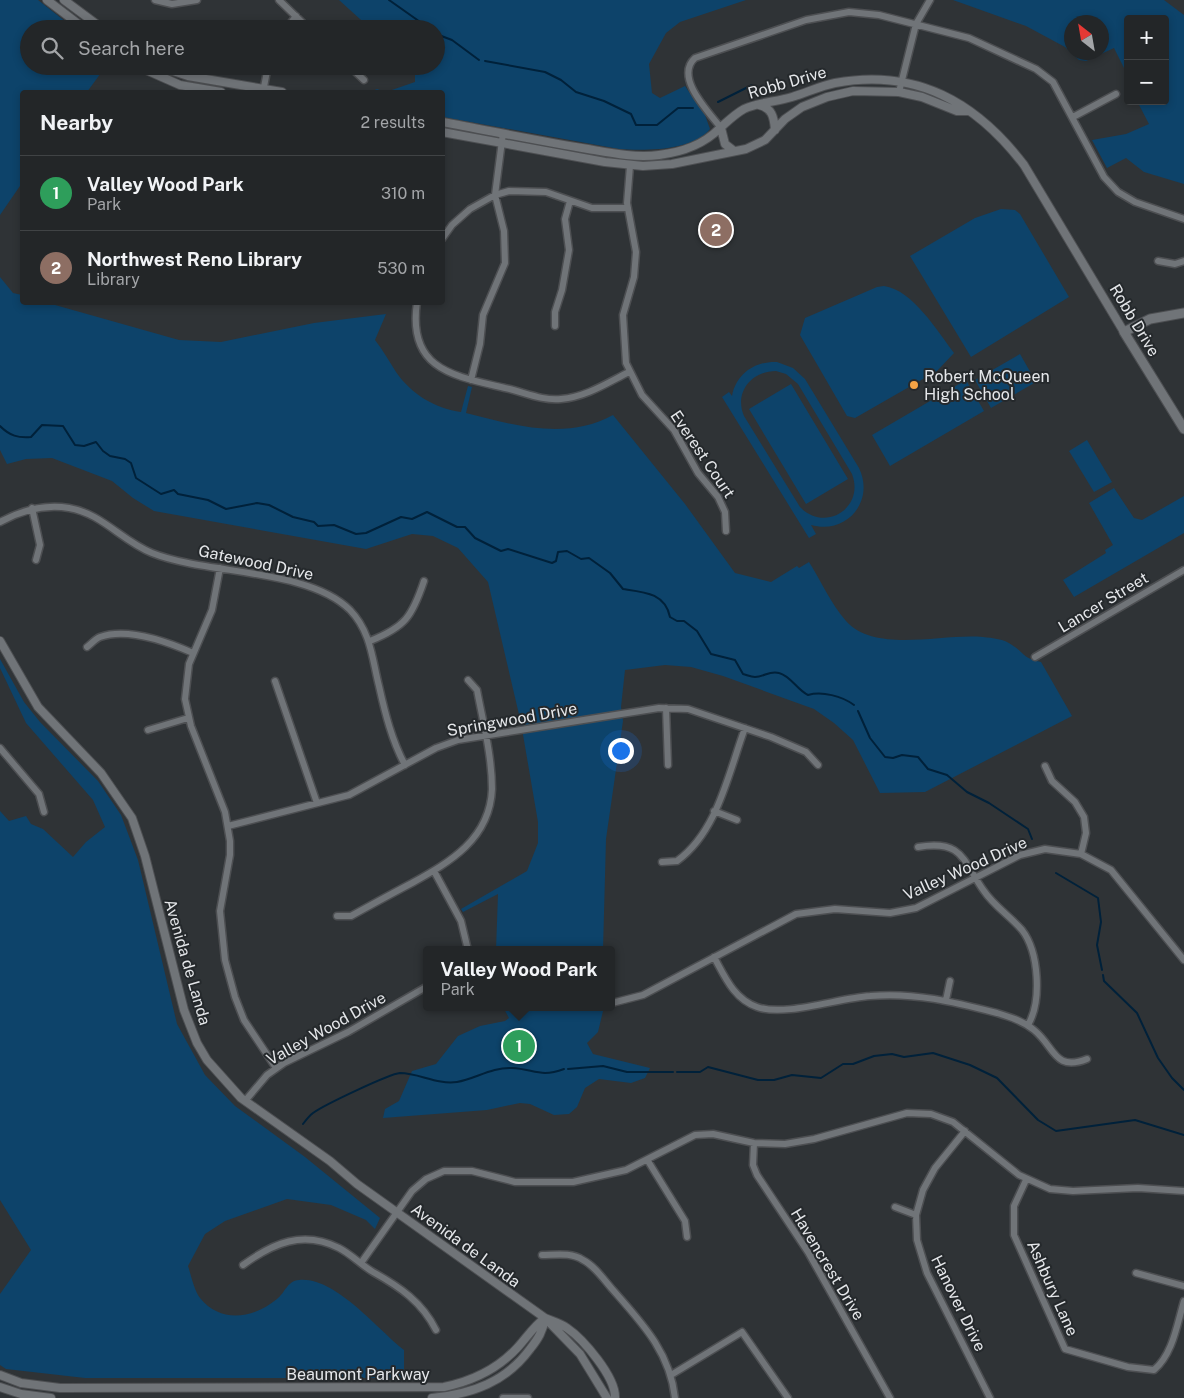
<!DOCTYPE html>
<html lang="en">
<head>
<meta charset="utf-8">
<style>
  body { margin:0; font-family:"Public Sans",sans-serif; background:#2f3234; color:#f1f3f6 }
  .controls { position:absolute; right:15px; top:15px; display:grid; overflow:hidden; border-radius:5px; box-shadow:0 2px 8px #0003 }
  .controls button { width:45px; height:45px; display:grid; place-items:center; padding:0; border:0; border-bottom:1px solid #404345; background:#232628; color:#f1f3f6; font:25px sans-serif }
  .compass { position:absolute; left:1064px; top:15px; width:45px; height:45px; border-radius:50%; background:#232628; box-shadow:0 2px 8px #0003; rotate:329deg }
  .you { position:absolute; left:620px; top:750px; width:18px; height:18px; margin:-12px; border:4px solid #fff; border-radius:50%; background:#1a73e8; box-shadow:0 0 0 8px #1a73e833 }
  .badge { display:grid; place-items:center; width:32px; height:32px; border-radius:50%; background:#f5a345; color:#fff; font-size:16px; font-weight:700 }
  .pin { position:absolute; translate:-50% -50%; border:2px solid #fff; box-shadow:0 1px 5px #0006 }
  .popup { position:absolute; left:423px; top:946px; width:192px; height:65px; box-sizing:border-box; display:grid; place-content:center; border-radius:5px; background:#232628; filter:drop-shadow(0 1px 4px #0005); font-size:16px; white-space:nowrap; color:#a3a5a8 }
  .popup b { font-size:19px; color:#f1f3f6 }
  .popup::after { content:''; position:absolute; left:50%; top:100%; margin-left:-10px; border:10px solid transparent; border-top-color:#232628 }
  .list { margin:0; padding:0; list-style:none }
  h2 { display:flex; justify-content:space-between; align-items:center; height:65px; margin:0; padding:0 20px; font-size:21px }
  h2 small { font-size:16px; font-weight:400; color:#a3a5a8 }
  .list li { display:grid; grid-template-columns:32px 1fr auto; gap:15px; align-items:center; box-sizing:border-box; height:75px; padding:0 20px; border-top:1px solid #404345 }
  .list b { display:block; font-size:19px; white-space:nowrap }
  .list p { margin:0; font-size:16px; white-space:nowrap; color:#a3a5a8 }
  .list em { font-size:16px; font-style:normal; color:#a3a5a8 }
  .icon { flex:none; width:28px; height:28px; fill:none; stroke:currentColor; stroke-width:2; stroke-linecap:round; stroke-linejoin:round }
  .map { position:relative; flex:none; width:1184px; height:1398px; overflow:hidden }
  .search { position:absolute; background:#232628; box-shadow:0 2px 8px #0003; left:20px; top:20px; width:425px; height:55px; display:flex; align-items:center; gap:12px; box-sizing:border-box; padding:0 18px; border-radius:28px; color:#a3a5a8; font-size:19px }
  .panel { position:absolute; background:#232628; box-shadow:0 2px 8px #0003; left:20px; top:90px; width:425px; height:215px; border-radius:5px }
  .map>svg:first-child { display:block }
  .green { fill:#0d436a; fill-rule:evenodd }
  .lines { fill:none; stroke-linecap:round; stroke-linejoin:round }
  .stream { stroke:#00213a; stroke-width:2 }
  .minor-casing { stroke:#4d4f52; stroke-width:9 }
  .tertiary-casing { stroke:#4d4f52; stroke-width:10 }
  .secondary-casing { stroke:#4d4f52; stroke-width:11 }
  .minor { stroke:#707478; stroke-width:6 }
  .tertiary { stroke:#707478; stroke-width:8 }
  .secondary { stroke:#707478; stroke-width:9 }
  .poi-dot { fill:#f5a345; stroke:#25292c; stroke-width:2 }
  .labels { text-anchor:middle; stroke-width:4; stroke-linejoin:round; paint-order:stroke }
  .street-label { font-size:16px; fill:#e5e7ea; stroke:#25292c }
  .poi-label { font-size:16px; fill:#e5e7ea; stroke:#25292c; text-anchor:start }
</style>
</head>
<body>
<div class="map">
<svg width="1184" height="1398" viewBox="0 0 1184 1398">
  <rect width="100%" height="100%" fill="#2f3336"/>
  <path class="green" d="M0 0H38L75 29H29V66H106L87 92H22V183L0 215Z
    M339 0H746L680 22 666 33 649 64 652 93 660 98 685 86 705 115 710 129C693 151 644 151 619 149L443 117 442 92H370L377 89 386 92 415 82V66H436V29H371Z
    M953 0H1164L1184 15V184L1144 172 1126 158 1107 168 1092 140 1126 134 1149 124 1137 101H1165V19H1128V87L1126 72 1114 48 1086 61 1079 60 1065 47 1026 26ZM1072 22H1102V52H1072Z
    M1001 209 1015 210 1020 214 1069 297 971 357 910 256 975 218Z
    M0 277 13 293 22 295V302L48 303 179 340 221 342 314 323 386 314 375 340C383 350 389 361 396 372 411 394 436 409 461 412L468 386 472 387 466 413C514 425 566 441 613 415L685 504 735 573 771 582 797 566 799 568 809 562C821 581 831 604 846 621 876 654 942 633 983 637 993 638 1004 639 1012 645 1026 654 1022 658 1041 662L1072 716 925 792 880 793 853 740 834 723 814 709 723 676 691 667 665 665 625 670 621 707 623 721 606 839 603 950H496L498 894 463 912 461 909 527 871 538 843V822L521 723 488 582 458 548 433 536 412 534 366 549 154 511 133 498 112 481 52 458 26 459 7 464 0 450Z
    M884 286C913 290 938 332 954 353L937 371 855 418 847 416 800 335 805 318 877 287Z
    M1020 354 1036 382 991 408 975 380Z
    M777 362 793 368 805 379 859 468C875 501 847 535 811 525L816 534 809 538 722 397 729 392 732 396C736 374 755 361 777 362ZM776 371 786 374 798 384 852 474C865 508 825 533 800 507L744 416C734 393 751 371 776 371Z
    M966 380 984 411 890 466 872 435Z
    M791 384 848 479 806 504 749 409Z
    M1087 440 1112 482 1094 492 1069 451Z
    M1114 488 1134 518 1142 520 1184 496V533L1074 597 1063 580 1106 553 1105 550 1113 545 1089 503Z
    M0 659 24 702 40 722 98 781 121 815 138 860 177 1024 205 1075 235 1106 305 1157 380 1218 375 1229 366 1220 331 1205 287 1199 225 1221 205 1234 188 1266C191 1275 194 1290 200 1298 221 1324 254 1318 277 1299 285 1293 287 1281 299 1280 335 1276 378 1330 404 1350V1378H85L6 1369 0 1365V1294L31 1250 0 1200V811L9 821 26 816 31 824 43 829 73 857 86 842 105 827 93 800 26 723 0 668Z
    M503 1007H574L603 1011 598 1032 587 1043 593 1054 650 1068 645 1078 631 1083 599 1079 585 1088 577 1107 569 1114 554 1115 530 1104 520 1103 487 1110 383 1118 385 1109 399 1101 412 1071 436 1064 458 1036 480 1026 505 1021 509 1018Z"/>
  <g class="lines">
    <path class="stream" d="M389 0 423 24
      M426 26 429 29
      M436 34 452 40 479 60
      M485 61 545 72 561 80 576 92 604 101 631 114 636 125H657L678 108H693
      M718 102 752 85
      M0 426C10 436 18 438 31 437L42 425 63 426 75 445 84 446 96 442 103 451 110 456 125 459 131 463 136 478 161 494 174 490 178 494 208 500 226 509 257 503 269 505 293 517 314 522 318 526 334 525 356 534 366 533 401 517 412 519 427 512 457 527H465L475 538 501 551 508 549 552 563 556 561 558 552 567 551 581 559 589 558 610 573 623 589C644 592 665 593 670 617L677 621H684L697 631 711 654 735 660 743 674C747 675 751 677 755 677 764 677 770 670 779 673 791 676 797 690 808 695 822 691 842 696 854 705
      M858 711 870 738 885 757 893 758 902 755 918 757 928 769 947 775 967 792 989 803 1028 829 1032 839
      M1056 873 1098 898 1101 922 1097 945 1102 970
      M1103 975 1104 981 1137 1013 1158 1058 1172 1078 1184 1090
      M568 1069 603 1066 627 1072H673
      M677 1072H700L708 1067 758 1080H774L792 1075 821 1078 843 1064H853L874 1056 892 1054 904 1057 933 1053 970 1065 997 1078 1038 1120 1056 1131 1135 1120 1184 1135
      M303 1124C306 1120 309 1116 313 1113 324 1105 389 1074 400 1073 419 1073 437 1085 457 1082 475 1079 492 1067 512 1068 534 1069 540 1078 564 1069"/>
    <defs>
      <path id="minor" d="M155 0 172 4 197 0
        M279 0 309 29
        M286 29 296 16
        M349 66 364 80
        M263 92 268 66
        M899 92 916 24 930 0
        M1073 117 1116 94
        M721 128C708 111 674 77 695 58L806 20 849 12 879 15 969 38 1036 69 1053 82 1104 177 1118 192 1135 202 1184 219
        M630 166 627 203 636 252 634 277 623 315 626 363 642 395 674 430 698 473 718 497 725 512 726 531
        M442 239 452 225 470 209 495 195 509 191 546 192 592 208H628
        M1158 261 1175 264 1184 261
        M417 302C407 370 454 376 505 388 524 392 542 401 561 399 586 397 607 383 629 372
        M555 326V312L562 290 569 250 565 219 570 201
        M471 380 480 344 483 315 505 263 504 231 495 195 503 133
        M32 508 40 545 36 560
        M0 522C22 510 44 504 69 508 101 513 122 541 152 553 207 575 308 568 350 610 371 632 372 658 379 686 385 713 392 741 405 765
        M220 568 212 610 189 664 185 699 191 726 225 812 230 841V855L220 911 225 960 235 997 244 1020 276 1068
        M370 641C405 627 412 617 424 581
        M87 647C91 644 95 639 100 637 128 627 168 642 193 653
        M1035 657 1184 570
        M275 681 317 803
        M666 708 668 765
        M148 730 188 718
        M0 748 39 794 44 812
        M1045 766 1052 781 1075 802 1084 817 1086 833 1081 854
        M714 811 737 820
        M228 826 349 795 436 748 458 740 659 708 688 709 771 737 806 752 818 765
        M918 847C964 839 963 862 984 891 994 906 1010 916 1022 930 1039 952 1042 1001 1028 1025
        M662 862 677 861C718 831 728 774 745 728
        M434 871 461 921 468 950
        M337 916H351C371 905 391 894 412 883 450 862 490 839 492 789 492 756 483 722 477 690L468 680
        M714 957C725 977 734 999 757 1007 785 1017 838 998 870 996 914 992 954 1002 997 1013 1010 1017 1023 1021 1034 1030 1055 1047 1054 1072 1087 1059
        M946 1000 950 981
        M612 1003 643 995 796 914 835 909 890 913 916 908 1020 855 1045 849 1081 854 1111 870 1184 960
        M245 1101 267 1075 284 1063 348 1032 426 987
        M965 1131 935 1168 923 1190 916 1215 917 1240 927 1273 990 1398
        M754 1143 753 1165 757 1175 808 1252 890 1398
        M648 1161 685 1221 687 1237
        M1026 1180 1014 1206V1235L1065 1349 1128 1367 1154 1370C1173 1354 1177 1324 1184 1301
        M895 1207 916 1215
        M542 1255C555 1255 571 1252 583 1260 595 1266 604 1280 613 1290 642 1323 670 1352 675 1398
        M361 1263 412 1191 426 1179 444 1171H472L515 1182H573L626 1170 695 1135 713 1134 754 1143 785 1144 814 1139 907 1113 931 1114 953 1122 1019 1175 1050 1189 1073 1191 1138 1188 1184 1191
        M243 1265C273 1243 303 1230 339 1248 351 1254 361 1265 373 1272 400 1287 422 1302 436 1330
        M1136 1273 1184 1286
        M671 1375 742 1332 788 1398
        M503 1398H528"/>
      <path id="tertiary" d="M47 0 85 29
        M64 0 103 29
        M137 66 180 85 221 92
        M158 66 188 76 282 92
        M759 105C772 108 774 117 775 130
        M442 122C491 131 539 141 588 149 611 153 635 158 659 155 683 152 703 145 720 128 728 121 735 114 744 109 759 102 776 102 792 97 806 93 820 86 835 83 916 68 976 102 1024 165L1124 332
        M721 128 725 144 734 151
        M442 132 605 162 643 166 672 164 746 149 765 140 785 119 802 107 827 97 853 91 899 92 922 97 957 111H968
        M0 641 38 707 101 773 132 818 145 856 184 1010 197 1043 207 1060 241 1098 330 1161 357 1184 545 1318C552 1321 560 1323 567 1328 583 1339 616 1377 615 1398
        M545 1318 580 1354 607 1398
        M0 1375 21 1383 60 1388 444 1387C473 1381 498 1369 518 1347 527 1337 534 1326 545 1318
        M0 1387 21 1394 51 1398
        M432 1398C472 1394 506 1382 530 1349 538 1339 543 1331 545 1318"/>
      <path id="secondary" d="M1184 313 1150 319 1124 332 1184 429"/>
    </defs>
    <use href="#minor" class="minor-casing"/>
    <use href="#tertiary" class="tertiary-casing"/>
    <use href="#secondary" class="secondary-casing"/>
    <use href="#minor" class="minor"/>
    <use href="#tertiary" class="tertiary"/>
    <use href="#secondary" class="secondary"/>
  </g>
  <circle class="poi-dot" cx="914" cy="385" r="5"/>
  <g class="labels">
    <g class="street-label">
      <text transform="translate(787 82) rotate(-16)" y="6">Robb Drive</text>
      <text transform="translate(1135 320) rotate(59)" y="6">Robb Drive</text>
      <text transform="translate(703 454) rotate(56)" y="6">Everest Court</text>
      <text transform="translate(256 562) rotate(12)" y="6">Gatewood Drive</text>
      <text transform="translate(1103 602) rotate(-31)" y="6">Lancer Street</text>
      <text transform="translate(512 719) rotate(-10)" y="6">Springwood Drive</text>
      <text transform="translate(965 868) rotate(-24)" y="6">Valley Wood Drive</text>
      <text transform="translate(188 962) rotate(74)" y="6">Avenida de Landa</text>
      <text transform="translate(326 1028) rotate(-29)" y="6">Valley Wood Drive</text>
      <text transform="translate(466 1245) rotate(36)" y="6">Avenida de Landa</text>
      <text transform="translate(828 1264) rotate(59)" y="6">Havencrest Drive</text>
      <text transform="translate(1053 1288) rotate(66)" y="6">Ashbury Lane</text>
      <text transform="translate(959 1303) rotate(64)" y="6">Hanover Drive</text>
      <text x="358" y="1380">Beaumont Parkway</text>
    </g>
    <g class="poi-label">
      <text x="924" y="382">Robert McQueen<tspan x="924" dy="18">High School</tspan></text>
    </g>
  </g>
</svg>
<div class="controls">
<button>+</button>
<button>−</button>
</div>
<svg class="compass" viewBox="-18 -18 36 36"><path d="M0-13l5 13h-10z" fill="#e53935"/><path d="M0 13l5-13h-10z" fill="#a3a5a8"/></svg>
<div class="you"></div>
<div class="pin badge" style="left:519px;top:1046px;background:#2e9e5b">1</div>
<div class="popup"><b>Valley Wood Park</b>Park</div>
<div class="pin badge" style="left:716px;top:230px;background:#8d6e63">2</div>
<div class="search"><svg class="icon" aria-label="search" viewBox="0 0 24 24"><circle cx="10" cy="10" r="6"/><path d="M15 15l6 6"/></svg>Search here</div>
<section class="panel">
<h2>Nearby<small>2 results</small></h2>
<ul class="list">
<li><span class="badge" style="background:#2e9e5b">1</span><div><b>Valley Wood Park</b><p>Park</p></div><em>310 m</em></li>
<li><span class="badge" style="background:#8d6e63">2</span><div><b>Northwest Reno Library</b><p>Library</p></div><em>530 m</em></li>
</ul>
</section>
</div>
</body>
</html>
